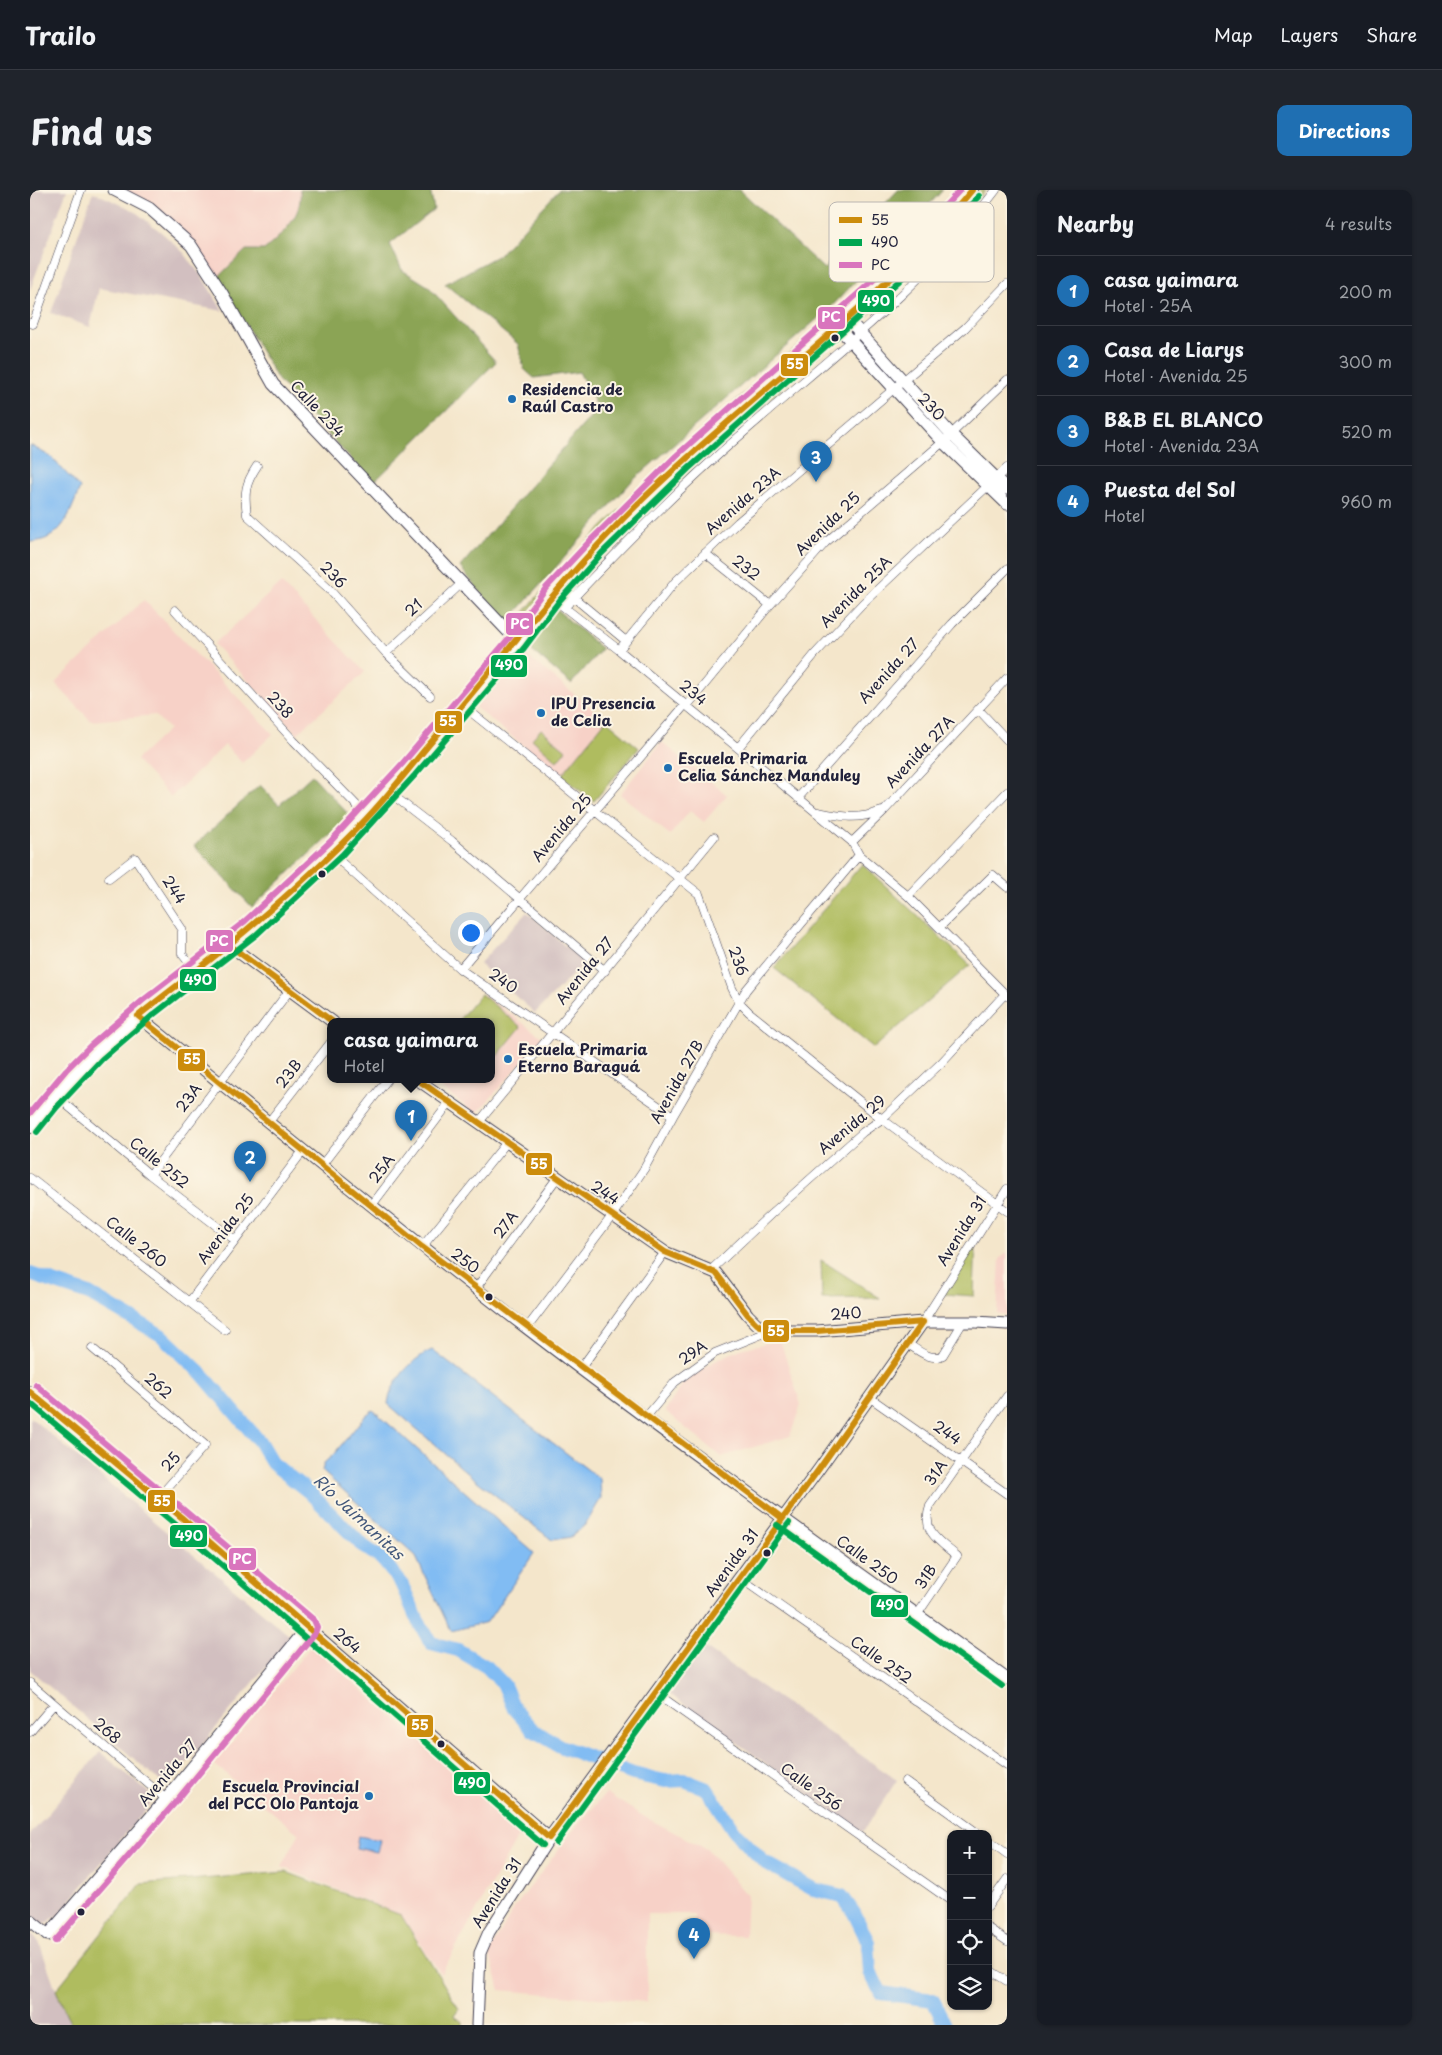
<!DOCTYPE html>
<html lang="en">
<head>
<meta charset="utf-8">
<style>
  body { margin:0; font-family:"Playpen Sans",sans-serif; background:#20242c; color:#f1f3f6 }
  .controls { position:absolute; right:15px; bottom:15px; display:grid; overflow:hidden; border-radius:10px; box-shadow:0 1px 4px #0004 }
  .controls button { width:45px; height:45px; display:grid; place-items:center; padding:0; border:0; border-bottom:1px solid #363941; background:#171b24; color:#f1f3f6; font:25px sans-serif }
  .you { position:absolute; left:440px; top:742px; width:18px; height:18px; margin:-12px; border:4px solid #fff; border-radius:50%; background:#1a73e8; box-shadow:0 0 0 8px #1a73e833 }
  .badge { display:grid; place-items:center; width:32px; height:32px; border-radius:50%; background:#1f6fb2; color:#fff; font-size:16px; font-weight:700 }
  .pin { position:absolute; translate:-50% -41px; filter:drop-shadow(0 1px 2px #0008) }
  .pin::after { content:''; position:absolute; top:26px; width:18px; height:15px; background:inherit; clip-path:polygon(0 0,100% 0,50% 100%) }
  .popup { position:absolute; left:297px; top:828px; width:168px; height:65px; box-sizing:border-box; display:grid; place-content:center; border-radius:10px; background:#171b24; filter:drop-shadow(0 1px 4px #0005); font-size:16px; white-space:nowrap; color:#9ea1a6 }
  .popup b { font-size:19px; color:#f1f3f6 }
  .popup::after { content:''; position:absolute; left:50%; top:100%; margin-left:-10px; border:10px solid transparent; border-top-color:#171b24 }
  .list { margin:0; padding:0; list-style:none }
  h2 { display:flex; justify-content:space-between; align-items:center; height:65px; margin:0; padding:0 20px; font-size:21px }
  h2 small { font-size:16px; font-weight:400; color:#9ea1a6 }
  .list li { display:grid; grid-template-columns:32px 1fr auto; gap:15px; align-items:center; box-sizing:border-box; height:70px; padding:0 20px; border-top:1px solid #363941 }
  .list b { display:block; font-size:19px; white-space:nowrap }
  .list p { margin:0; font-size:16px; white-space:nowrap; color:#9ea1a6 }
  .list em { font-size:16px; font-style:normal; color:#9ea1a6 }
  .icon { flex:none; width:28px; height:28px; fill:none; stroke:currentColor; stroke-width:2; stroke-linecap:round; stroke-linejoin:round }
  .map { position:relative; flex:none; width:977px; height:1835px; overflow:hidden; border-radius:10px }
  header { display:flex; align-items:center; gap:30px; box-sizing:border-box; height:70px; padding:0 25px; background:#171b24; border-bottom:1px solid #363941 }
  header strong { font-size:24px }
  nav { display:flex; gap:28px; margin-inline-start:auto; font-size:18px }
  .intro { display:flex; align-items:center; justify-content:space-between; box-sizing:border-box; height:120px; padding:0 30px }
  h1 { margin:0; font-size:35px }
  .button { padding:12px 22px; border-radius:10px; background:#1f6fb2; color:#fff; font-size:18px; font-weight:700 }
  main { display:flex; gap:30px; padding:0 30px }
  aside { flex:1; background:#171b24; border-radius:10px; box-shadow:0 1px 4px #0004 }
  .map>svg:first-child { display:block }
  .built { fill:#f7d1c7 }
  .industrial { fill:#d2bfc0 }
  .green { fill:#afbc5e; stroke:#686f4c }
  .forest { fill:#8ba455; stroke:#566348 }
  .water { fill:#81bcf3; stroke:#526f97 }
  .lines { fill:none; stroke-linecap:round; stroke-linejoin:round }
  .river { stroke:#81bcf3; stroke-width:14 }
  .street-casing { stroke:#423f51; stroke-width:9 }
  .secondary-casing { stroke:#423f51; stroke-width:13 }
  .primary-casing { stroke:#423f51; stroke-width:14 }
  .street { stroke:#fff; stroke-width:8 }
  .secondary { stroke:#fff; stroke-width:11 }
  .primary { stroke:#fff; stroke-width:12 }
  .bus-1-casing { stroke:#fcf5e5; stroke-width:10 }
  .bus-2-casing { stroke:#fcf5e5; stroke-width:10 }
  .bus-3-casing { stroke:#fcf5e5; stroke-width:10 }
  .bus-1 { stroke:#cc8c0c; stroke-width:6 }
  .bus-2 { stroke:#00a651; stroke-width:6 }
  .bus-3 { stroke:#d975bd; stroke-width:6 }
  .bus-dot { fill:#22223b; stroke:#fcf5e5; stroke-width:2 }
  .poi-dot { fill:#1f6fb2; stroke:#fcf5e5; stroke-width:2 }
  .labels { text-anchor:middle; stroke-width:4; stroke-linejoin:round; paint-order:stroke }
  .poi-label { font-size:15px; font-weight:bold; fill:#22223b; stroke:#fcf5e5; text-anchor:start }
  .street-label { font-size:15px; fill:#22223b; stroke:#fcf5e5 }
  .water-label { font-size:16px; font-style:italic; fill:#43587b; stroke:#fcf5e5 }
  .key { fill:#fcf5e5; stroke:#bbb6b2; stroke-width:1 }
  .key-label { font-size:14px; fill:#22223b }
  .line-badge { stroke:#fcf5e5; stroke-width:2 }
  .badge-label { font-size:14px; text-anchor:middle; font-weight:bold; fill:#fff }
</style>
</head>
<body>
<header>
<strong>Trailo</strong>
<nav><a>Map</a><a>Layers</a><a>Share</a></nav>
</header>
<div class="intro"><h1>Find us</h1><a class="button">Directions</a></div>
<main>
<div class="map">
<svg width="977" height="1835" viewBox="0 0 977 1835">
  <rect width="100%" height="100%" fill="#fcf5e5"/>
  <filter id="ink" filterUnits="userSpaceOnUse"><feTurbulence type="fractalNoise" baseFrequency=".02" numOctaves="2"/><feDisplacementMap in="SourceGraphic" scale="10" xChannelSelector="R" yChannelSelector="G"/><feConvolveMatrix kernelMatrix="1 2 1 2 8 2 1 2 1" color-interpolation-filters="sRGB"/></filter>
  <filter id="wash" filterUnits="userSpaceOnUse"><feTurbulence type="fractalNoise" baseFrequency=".0096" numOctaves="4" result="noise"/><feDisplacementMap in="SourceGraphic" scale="20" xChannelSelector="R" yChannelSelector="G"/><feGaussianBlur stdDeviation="1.12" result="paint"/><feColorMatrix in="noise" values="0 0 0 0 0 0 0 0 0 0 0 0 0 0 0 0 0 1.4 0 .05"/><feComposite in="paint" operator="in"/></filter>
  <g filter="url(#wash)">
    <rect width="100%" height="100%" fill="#f4e6cb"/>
    <path class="built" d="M93 0H270L271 12 257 41 234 60H216L188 87 165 53 120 12Z
      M251 393 335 482 267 544 184 454Z
      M114 410 243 544 212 573 195 555 141 607 106 570 139 539 125 525 61 531 25 493Z
      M491 461 576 530 531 586 445 517Z
      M632 552 697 605 674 632 660 621 640 645 590 604Z
      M453 804 513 848 449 921 444 922 400 890H461V832H431Z
      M977 1063V1125L967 1123 970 1069Z
      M750 1150 771 1215 760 1246 691 1267 635 1221 654 1192 685 1171 711 1159Z
      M281 1456 492 1639 411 1784 371 1725 252 1677 269 1644 184 1574Z
      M576 1603 613 1626 678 1660 717 1705 715 1746 665 1745 664 1724H617V1812L470 1800 459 1762 485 1717 542 1642Z"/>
    <path class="industrial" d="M0 0H37L0 100Z
      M63 2 103 20 131 42 154 63 172 87 193 121 69 98 60 137 21 123Z
      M497 722 554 773 505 823 449 774Z
      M0 1227 261 1447 137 1597 0 1480Z
      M671 1455 867 1590 832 1643 637 1502Z
      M70 1562 125 1608 29 1724 14 1735 0 1723V1645Z
      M0 1743 9 1752 26 1800 41 1835H0Z"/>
    <path class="green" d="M950 0H956L911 54 832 131 826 130V128L907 50Z
      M797 131 800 134C689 226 582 323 489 432L487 430C581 320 688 225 797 131Z
      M808 143 811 146C718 226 630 308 544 395L539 392 697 239Z
      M576 530 609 558 564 611 531 586Z
      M511 539 536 560 527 571 502 549Z
      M832 674 940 775 844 858 744 778Z
      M451 804 491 837 467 866 461 861V832H427Z
      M946 1047 944 1106 913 1104Z
      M791 1070 850 1108 792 1109Z
      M256 1682 371 1725 429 1819 424 1826 433 1832V1835H41L26 1800 111 1694Z"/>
    <path class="forest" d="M270 0H400L404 19 360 54 372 80 398 96 466 172 343 293 248 190 188 87 216 60H234C253 44 273 26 270 0Z
      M529 0H710L794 79 868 0H913L801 117 601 292 482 427 474 432 430 377 568 218 549 182 504 188 494 179 488 154 415 94 469 65Z
      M525 418 572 459 541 494 494 454Z
      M282 585 320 626 222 717 164 656 230 595 249 615Z"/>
    <path class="water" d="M0 255 21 267 50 298C40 323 32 351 0 352Z
      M402 1160 570 1289 571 1308 556 1334 541 1347 522 1350 441 1286 358 1214C360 1193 382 1168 402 1160Z
      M343 1220 504 1363 457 1432 421 1441 385 1365 292 1281 294 1273 303 1265 336 1225Z
      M328 1646 350 1650 347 1662 326 1658Z"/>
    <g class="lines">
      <path class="river" d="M0 1084 59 1104 131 1145 172 1184 229 1251 242 1273 279 1302 332 1355 352 1369 371 1393 388 1431 401 1453 428 1460 457 1477 474 1495 484 1519 503 1540 530 1556 603 1584 635 1591 654 1590 677 1599 704 1641 734 1672 783 1699 812 1706 824 1723 838 1752 840 1782 851 1803 903 1810 915 1835"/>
    </g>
  </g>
  <g filter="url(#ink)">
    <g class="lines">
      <defs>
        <path id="street" d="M0 133 3 134 51 0
          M227 276C215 294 214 303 217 325L298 398 356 463 400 506
          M675 363 740 415
          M530 396 596 451
          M521 407 589 460 822 652 829 665 878 706 977 806
          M535 417C591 357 650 297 713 243 804 164 893 97 966 0
          M145 420 264 551 338 627
          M589 460 645 392 708 332 935 138 977 94
          M356 463 431 394
          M432 515 669 704 702 798 709 812 719 822 852 929 977 1021
          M657 516 740 415 795 353 913 252 977 190
          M949 520 977 550
          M708 558 785 464 832 414 977 278
          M360 603 422 651 575 781
          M768 608 922 434 977 379
          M788 622C813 627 827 630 852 621
          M822 652 854 621 977 488
          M301 663 430 779 643 926
          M79 688 105 668 152 739V764L165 780
          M878 706 977 602
          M910 737 963 685 977 697
          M430 779 655 515
          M38 916 120 985 205 1050
          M449 932 684 647
          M238 933 301 852
          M291 976 357 890
          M120 985 259 801
          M0 988 195 1140
          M342 1015 420 912
          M392 1057 477 952
          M681 1080 741 1024 833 942 852 929 911 873 975 804
          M446 1098 527 988
          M160 1111 273 961
          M893 1132 977 999
          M497 1138 582 1026 614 979 643 926 716 800 829 665
          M878 1154C888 1160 901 1172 913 1165L933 1132
          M62 1158 175 1255 128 1308
          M551 1178 635 1062
          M839 1207 977 1304
          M616 1227 645 1192 685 1163 740 1141
          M710 1388 977 1575
          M887 1425 927 1366C909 1351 891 1342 900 1316L977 1206
          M0 1493 136 1609
          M626 1503 921 1711
          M0 1542 24 1514
          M875 1591 949 1644
          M958 1650 977 1664
          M958 1716 977 1689
          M958 1738 977 1751
          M958 1779 977 1791"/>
        <path id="secondary" d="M84 0 119 18 161 55 192 103 243 194 487 451
          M817 128 921 244 977 299
          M808 137 913 252 977 314
          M199 755 303 832
          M108 826C236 930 363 1035 494 1136 652 1257 815 1373 977 1489
          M388 890 635 1062 686 1083 718 1125 727 1134 740 1141H787L893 1132H946L977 1134
          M0 1202 151 1327 519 1648
          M0 1730 18 1745 136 1609 278 1437
          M447 1835 450 1763 459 1742 519 1648 789 1279 893 1132"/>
        <path id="primary" d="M0 937C50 866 128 809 197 757 228 733 258 704 287 677 339 628 384 573 430 518 448 495 468 474 487 452 499 436 510 419 523 404 550 372 581 342 611 312 717 203 845 118 942 0"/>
      </defs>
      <use href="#street" class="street-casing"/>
      <use href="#secondary" class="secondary-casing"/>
      <use href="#primary" class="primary-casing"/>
      <use href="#street" class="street"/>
      <use href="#secondary" class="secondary"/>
      <use href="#primary" class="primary"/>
      <defs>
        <path id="bus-1" d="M199 755 303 832
          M388 890 635 1062 686 1083 718 1125 727 1134 740 1141H787L893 1132
          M0 1202 151 1327 519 1648
          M752 1328 392 1057 108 826C139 801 171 778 201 753 248 714 294 673 336 629 358 606 377 581 397 557 469 473 535 384 615 307 722 204 847 117 942 0
          M519 1648 789 1279 893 1132"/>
        <path id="bus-2" d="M7 942 27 917 72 869 123 825 226 745 312 665 385 585 494 458 530 410 572 363 658 279 870 90 949 6
          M0 1213 145 1334 513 1655
          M747 1335 972 1496
          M526 1653 759 1333"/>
        <path id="bus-3" d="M0 923 36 880 60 856 112 811 214 732 300 652 372 574 480 447 516 398 560 351 646 266 858 77 930 0
          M6 1195 284 1430 287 1437 285 1443 143 1615 25 1751"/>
      </defs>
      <use href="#bus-1" class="bus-1-casing"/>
      <use href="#bus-2" class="bus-2-casing"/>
      <use href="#bus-3" class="bus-3-casing"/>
      <use href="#bus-1" class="bus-1"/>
      <use href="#bus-2" class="bus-2"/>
      <use href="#bus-3" class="bus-3"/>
    </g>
  </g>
  <g class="bus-dot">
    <circle cx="805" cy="148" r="4.5"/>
    <circle cx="292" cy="684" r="4.5"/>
    <circle cx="459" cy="1107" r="4.5"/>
    <circle cx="737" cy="1363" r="4.5"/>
    <circle cx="411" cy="1554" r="4.5"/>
    <circle cx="51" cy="1722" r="4.5"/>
  </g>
  <g class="poi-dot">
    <circle cx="482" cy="209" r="5"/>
    <circle cx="511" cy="523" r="5"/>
    <circle cx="638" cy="578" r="5"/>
    <circle cx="478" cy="869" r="5"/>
    <circle cx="339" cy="1606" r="5"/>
  </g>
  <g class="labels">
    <g class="poi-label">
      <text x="492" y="205">Residencia de<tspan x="492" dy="17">Raúl Castro</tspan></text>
      <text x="521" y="519">IPU Presencia<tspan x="521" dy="17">de Celia</tspan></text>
      <text x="648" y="574">Escuela Primaria<tspan x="648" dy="17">Celia Sánchez Manduley</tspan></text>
      <text x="488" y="865">Escuela Primaria<tspan x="488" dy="17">Eterno Baraguá</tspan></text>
      <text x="329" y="1602" text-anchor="end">Escuela Provincial<tspan x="329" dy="17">del PCC Olo Pantoja</tspan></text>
    </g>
    <g class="street-label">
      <text transform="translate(901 217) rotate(47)" y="5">230</text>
      <text transform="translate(287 219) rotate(47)" y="5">Calle 234</text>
      <text transform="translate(713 311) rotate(-41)" y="5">Avenida 23A</text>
      <text transform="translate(798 334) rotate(-44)" y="5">Avenida 25</text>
      <text transform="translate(716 378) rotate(38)" y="5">232</text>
      <text transform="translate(303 385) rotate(46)" y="5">236</text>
      <text transform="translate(826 402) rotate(-45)" y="5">Avenida 25A</text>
      <text transform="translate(384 418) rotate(-43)" y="5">21</text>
      <text transform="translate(859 481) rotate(-48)" y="5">Avenida 27</text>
      <text transform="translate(663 503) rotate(40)" y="5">234</text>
      <text transform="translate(250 515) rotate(48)" y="5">238</text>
      <text transform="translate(890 562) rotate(-47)" y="5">Avenida 27A</text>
      <text transform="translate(532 638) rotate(-50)" y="5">Avenida 25</text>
      <text transform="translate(144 700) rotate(57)" y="5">244</text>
      <text transform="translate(708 771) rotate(71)" y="5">236</text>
      <text transform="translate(555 781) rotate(-51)" y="5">Avenida 27</text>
      <text transform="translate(473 791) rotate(35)" y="5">240</text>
      <text transform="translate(259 884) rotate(-52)" y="5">23B</text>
      <text transform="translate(647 892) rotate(-61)" y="5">Avenida 27B</text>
      <text transform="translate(159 908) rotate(-53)" y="5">23A</text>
      <text transform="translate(822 935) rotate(-40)" y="5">Avenida 29</text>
      <text transform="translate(129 973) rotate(39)" y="5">Calle 252</text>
      <text transform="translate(352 979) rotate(-53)" y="5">25A</text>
      <text transform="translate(575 1003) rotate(34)" y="5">244</text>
      <text transform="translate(476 1035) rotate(-53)" y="5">27A</text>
      <text transform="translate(196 1039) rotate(-53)" y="5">Avenida 25</text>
      <text transform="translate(932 1041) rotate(-58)" y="5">Avenida 31</text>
      <text transform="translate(106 1052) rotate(38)" y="5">Calle 260</text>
      <text transform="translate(435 1071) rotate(37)" y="5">250</text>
      <text transform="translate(816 1124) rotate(-5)" y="5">240</text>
      <text transform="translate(663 1163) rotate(-34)" y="5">29A</text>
      <text transform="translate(128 1196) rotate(41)" y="5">262</text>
      <text transform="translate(917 1243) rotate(35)" y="5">244</text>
      <text transform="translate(141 1272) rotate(-48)" y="5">25</text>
      <text transform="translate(906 1283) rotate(-55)" y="5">31A</text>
      <text transform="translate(837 1370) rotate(36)" y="5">Calle 250</text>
      <text transform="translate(702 1373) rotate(-54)" y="5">Avenida 31</text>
      <text transform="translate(896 1387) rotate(-56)" y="5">31B</text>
      <text transform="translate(317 1451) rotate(41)" y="5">264</text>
      <text transform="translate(851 1470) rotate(35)" y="5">Calle 252</text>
      <text transform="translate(77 1541) rotate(41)" y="5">268</text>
      <text transform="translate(138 1583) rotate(-50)" y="5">Avenida 27</text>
      <text transform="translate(781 1597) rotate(35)" y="5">Calle 256</text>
      <text transform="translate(467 1703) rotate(-58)" y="5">Avenida 31</text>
    </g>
    <g class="water-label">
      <text transform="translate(329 1327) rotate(43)" y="6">Río Jaimanitas</text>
    </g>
  </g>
  <rect x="799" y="12" width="165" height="80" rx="8" class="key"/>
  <rect x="809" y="27" width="23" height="6" fill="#cc8c0c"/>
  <rect x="809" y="49" width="23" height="7" fill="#00a651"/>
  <rect x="809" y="72" width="23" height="6" fill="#d975bd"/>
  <g class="key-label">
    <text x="841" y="35">55</text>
    <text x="841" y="57">490</text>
    <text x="841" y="80">PC</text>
  </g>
  <g class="line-badge">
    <rect x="827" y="99" width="38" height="24" rx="5" fill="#00a651"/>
    <rect x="787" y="116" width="29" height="24" rx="5" fill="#d975bd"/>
    <rect x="750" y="163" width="29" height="24" rx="5" fill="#cc8c0c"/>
    <rect x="475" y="422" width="29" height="24" rx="5" fill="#d975bd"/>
    <rect x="460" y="464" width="38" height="24" rx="5" fill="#00a651"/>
    <rect x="404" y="520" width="29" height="24" rx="5" fill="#cc8c0c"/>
    <rect x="175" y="739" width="29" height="24" rx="5" fill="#d975bd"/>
    <rect x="149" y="778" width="38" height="24" rx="5" fill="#00a651"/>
    <rect x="147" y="858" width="29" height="24" rx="5" fill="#cc8c0c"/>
    <rect x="495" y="962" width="28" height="24" rx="5" fill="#cc8c0c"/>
    <rect x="732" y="1129" width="28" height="24" rx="5" fill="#cc8c0c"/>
    <rect x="117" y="1299" width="29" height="24" rx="5" fill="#cc8c0c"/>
    <rect x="139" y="1334" width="39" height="24" rx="5" fill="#00a651"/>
    <rect x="198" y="1357" width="29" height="24" rx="5" fill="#d975bd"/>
    <rect x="840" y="1404" width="39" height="24" rx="5" fill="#00a651"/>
    <rect x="376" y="1524" width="28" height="24" rx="5" fill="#cc8c0c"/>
    <rect x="423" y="1581" width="38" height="24" rx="5" fill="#00a651"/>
  </g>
  <g class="badge-label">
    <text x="846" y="116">490</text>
    <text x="801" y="132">PC</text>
    <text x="765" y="179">55</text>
    <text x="490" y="439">PC</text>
    <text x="479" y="480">490</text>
    <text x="418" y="536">55</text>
    <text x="189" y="756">PC</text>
    <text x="168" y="795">490</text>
    <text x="162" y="874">55</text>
    <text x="509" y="979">55</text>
    <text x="746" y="1146">55</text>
    <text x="132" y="1316">55</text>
    <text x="159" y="1351">490</text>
    <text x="212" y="1374">PC</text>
    <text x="860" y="1420">490</text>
    <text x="390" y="1540">55</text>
    <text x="442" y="1598">490</text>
  </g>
</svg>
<div class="controls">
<button>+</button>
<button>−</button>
<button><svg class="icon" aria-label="locate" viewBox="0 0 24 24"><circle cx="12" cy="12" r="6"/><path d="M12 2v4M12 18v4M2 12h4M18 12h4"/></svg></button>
<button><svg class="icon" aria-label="layers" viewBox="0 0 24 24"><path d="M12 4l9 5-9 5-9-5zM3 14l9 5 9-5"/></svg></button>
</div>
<div class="you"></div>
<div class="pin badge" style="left:381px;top:951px">1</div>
<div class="popup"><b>casa yaimara</b>Hotel</div>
<div class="pin badge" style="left:220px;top:992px">2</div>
<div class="pin badge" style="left:786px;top:292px">3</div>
<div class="pin badge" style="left:664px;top:1769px">4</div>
</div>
<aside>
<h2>Nearby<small>4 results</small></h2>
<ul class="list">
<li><span class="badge">1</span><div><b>casa yaimara</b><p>Hotel · 25A</p></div><em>200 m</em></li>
<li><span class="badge">2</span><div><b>Casa de Liarys</b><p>Hotel · Avenida 25</p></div><em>300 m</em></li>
<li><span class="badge">3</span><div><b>B&amp;B EL BLANCO</b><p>Hotel · Avenida 23A</p></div><em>520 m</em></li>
<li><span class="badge">4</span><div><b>Puesta del Sol</b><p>Hotel</p></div><em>960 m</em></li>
</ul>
</aside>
</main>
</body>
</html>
